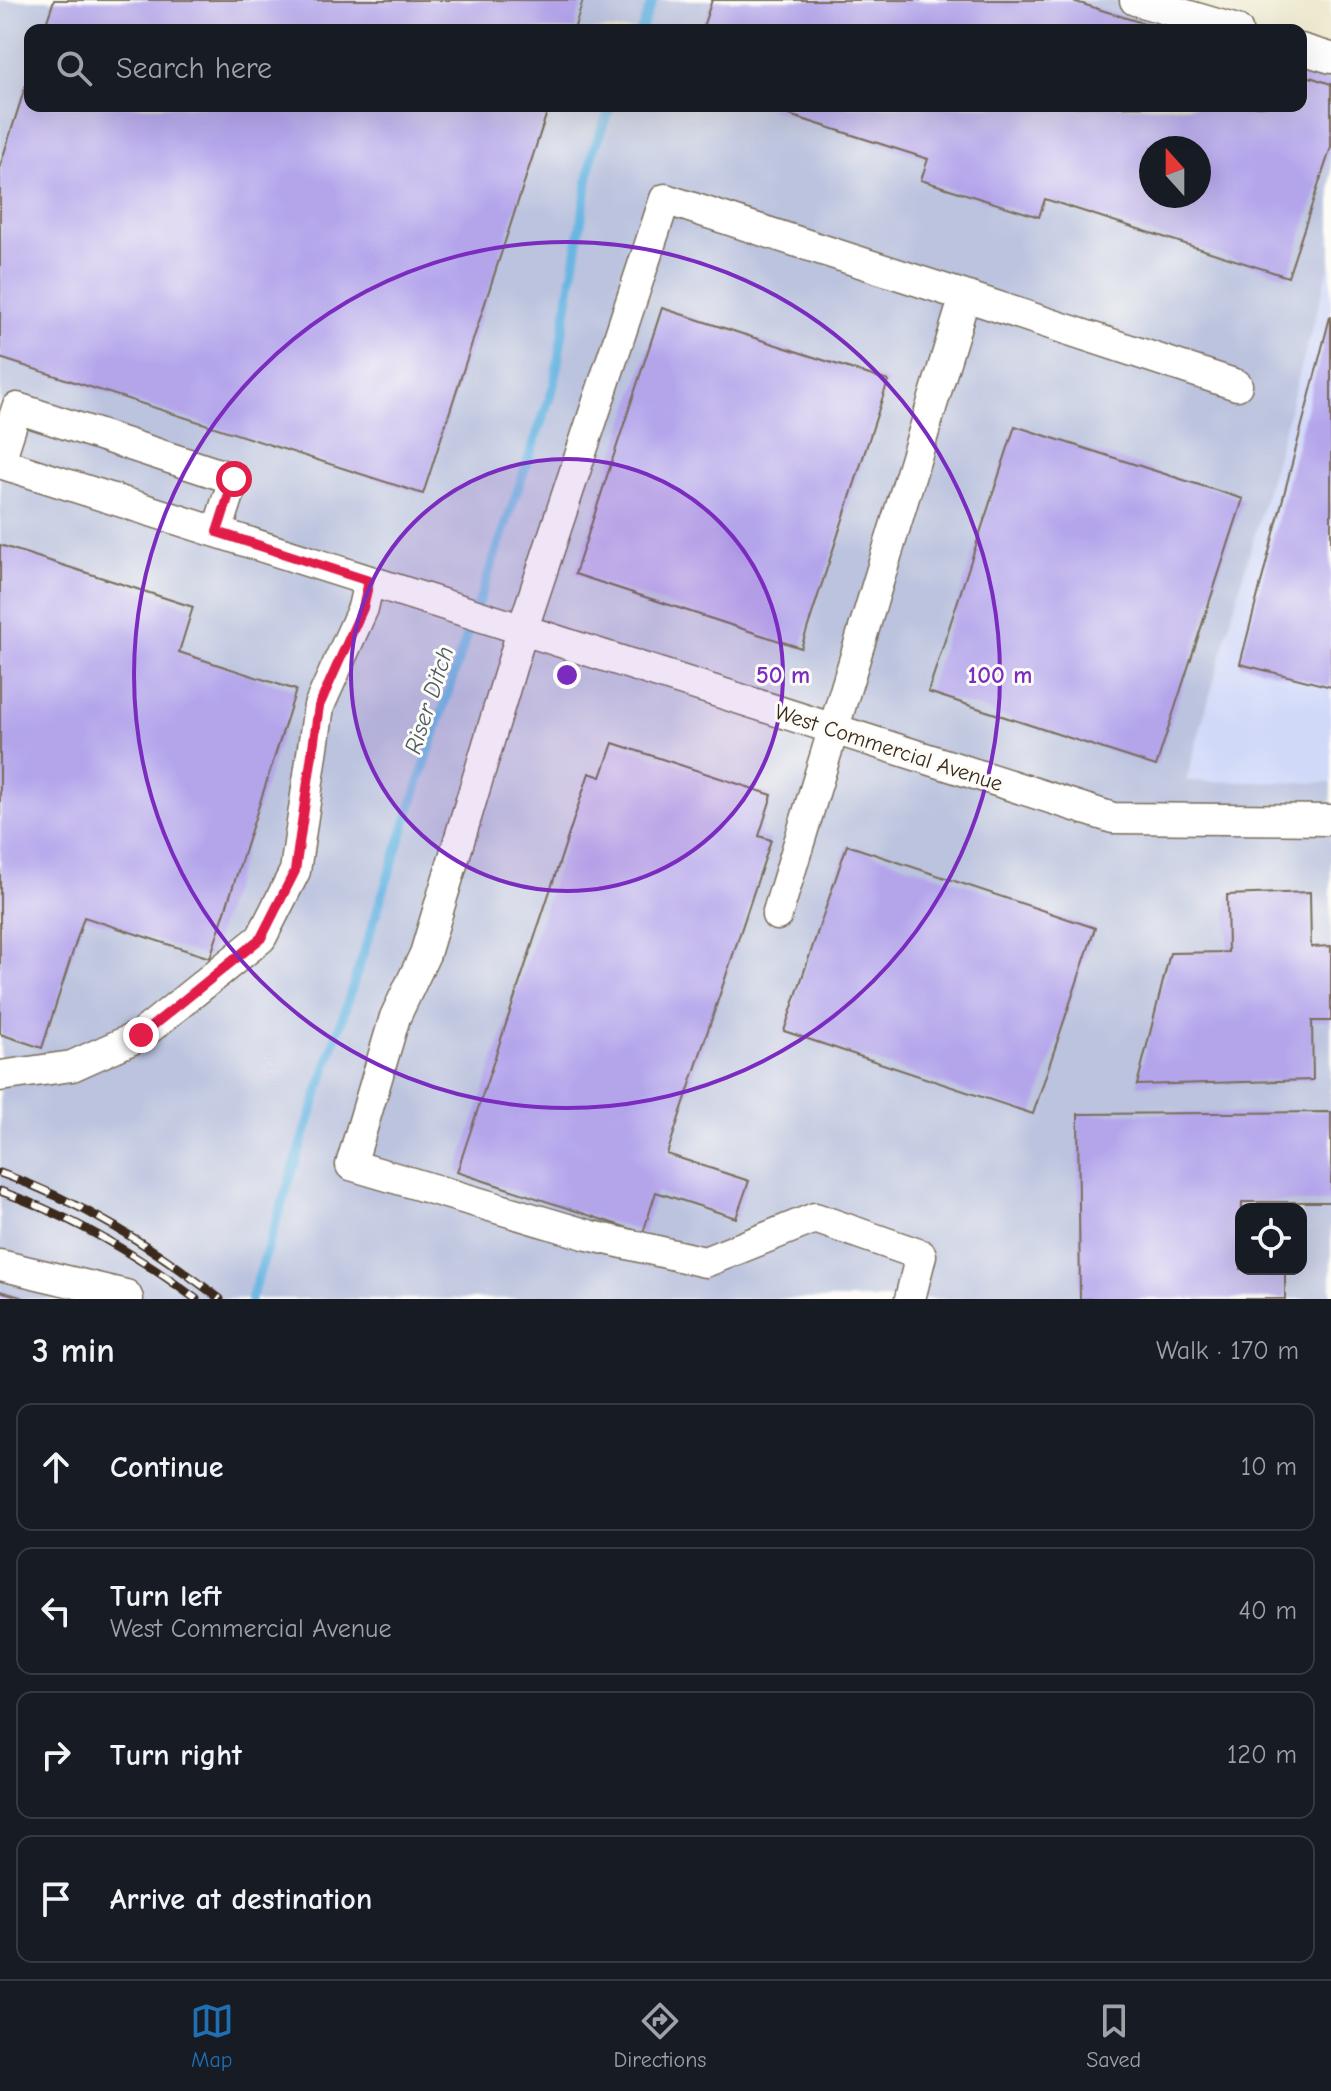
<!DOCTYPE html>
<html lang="en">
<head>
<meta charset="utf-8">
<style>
  body { margin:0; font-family:"Comic Neue",sans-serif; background:#20242c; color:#f1f3f6 }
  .controls { position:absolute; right:24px; bottom:24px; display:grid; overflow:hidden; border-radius:16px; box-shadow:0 8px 32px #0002 }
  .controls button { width:72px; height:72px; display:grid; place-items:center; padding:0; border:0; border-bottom:2px solid #363941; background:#171b24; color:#f1f3f6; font:40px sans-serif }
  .compass { position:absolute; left:1139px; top:136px; width:72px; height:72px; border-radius:50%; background:#171b24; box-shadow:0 8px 32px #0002; rotate:339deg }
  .stop { position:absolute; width:24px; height:24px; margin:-18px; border:6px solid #e11d48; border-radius:50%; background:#fff }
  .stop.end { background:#e11d48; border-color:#fff; box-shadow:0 2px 8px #0008 }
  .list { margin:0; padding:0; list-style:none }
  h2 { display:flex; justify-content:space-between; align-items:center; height:104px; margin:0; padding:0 32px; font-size:34px }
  h2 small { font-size:26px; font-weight:400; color:#9ea1a6 }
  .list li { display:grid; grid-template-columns:52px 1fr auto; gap:24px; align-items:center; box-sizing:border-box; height:128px; margin:0 16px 16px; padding:0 16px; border:2px solid #363941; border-radius:16px }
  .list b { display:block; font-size:30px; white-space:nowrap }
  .list p { margin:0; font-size:26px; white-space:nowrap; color:#9ea1a6 }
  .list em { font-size:26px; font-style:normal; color:#9ea1a6 }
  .icon { flex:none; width:44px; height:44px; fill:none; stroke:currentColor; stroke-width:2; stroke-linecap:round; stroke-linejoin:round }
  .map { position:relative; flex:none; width:1331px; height:1299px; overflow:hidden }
  .search { position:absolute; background:#171b24; box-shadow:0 8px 32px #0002; left:24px; right:24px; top:24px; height:88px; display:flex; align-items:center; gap:20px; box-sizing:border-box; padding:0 28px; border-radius:16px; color:#9ea1a6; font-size:30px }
  .sheet { height:680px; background:#171b24 }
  nav { display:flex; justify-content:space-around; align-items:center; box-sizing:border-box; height:112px; border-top:2px solid #363941; background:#171b24; font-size:22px; color:#9ea1a6 }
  nav a { display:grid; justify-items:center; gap:4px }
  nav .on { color:#1f6fb2 }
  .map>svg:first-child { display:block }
  .built { fill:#d1d9f9 }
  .industrial { fill:#bbc3de; fill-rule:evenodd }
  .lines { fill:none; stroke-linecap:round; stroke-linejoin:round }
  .stream { stroke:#69b6e2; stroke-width:9 }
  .building { fill:#b4a5eb; fill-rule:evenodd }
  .minor-casing { stroke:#796c5a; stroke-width:33 }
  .minor { stroke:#fff; stroke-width:30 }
  .rail-casing { stroke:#3b2a1e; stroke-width:9 }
  .rail { stroke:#fdfcf7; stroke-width:6; stroke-dasharray:18; stroke-linecap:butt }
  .route { stroke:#e11d48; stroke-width:10 }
  .ring { fill:none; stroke:#7b2cbf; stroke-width:4 }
  .labels { text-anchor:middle; stroke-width:6; stroke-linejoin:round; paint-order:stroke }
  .street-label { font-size:22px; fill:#3b2a1e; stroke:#fdfcf7 }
  .water-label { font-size:24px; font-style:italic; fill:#4b5b63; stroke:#fdfcf7 }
  .centre { fill:#7b2cbf; stroke:#fdfcf7; stroke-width:4 }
  .ring-label { font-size:24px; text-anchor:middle; font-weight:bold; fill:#7b2cbf; stroke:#fdfcf7; stroke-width:6; stroke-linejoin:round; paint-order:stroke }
</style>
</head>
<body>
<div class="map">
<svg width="1331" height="1299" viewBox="0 0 1331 1299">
  <rect width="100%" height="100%" fill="#fdfcf7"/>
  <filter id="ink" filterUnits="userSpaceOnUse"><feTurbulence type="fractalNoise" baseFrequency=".0125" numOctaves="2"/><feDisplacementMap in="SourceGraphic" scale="16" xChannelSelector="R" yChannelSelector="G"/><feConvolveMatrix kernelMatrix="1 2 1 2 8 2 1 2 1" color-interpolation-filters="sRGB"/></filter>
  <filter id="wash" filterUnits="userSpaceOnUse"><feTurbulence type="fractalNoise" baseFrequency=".006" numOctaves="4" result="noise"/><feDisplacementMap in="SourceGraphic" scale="32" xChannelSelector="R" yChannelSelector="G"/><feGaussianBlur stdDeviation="1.8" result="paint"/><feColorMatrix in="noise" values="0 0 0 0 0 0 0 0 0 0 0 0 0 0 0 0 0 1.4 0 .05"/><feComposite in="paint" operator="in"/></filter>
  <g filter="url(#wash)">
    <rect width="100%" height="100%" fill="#ebe6c8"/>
    <path class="built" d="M1331 261V783L1186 782Z"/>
    <path class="industrial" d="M0 0H1121L1213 30H30V106H1301V59L1331 69V261L1186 781 1331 783V1299H0ZM1151 148H1199V196H1151ZM1241 1209H1301V1269H1241Z"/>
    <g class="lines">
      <path class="stream" d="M641 30 653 0
        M251 1299 458 662 554 385 593 151 611 106"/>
    </g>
    <g id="blocks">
      <path class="building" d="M54 0H583L574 30H44Z
        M712 0H1070L1161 29 702 30Z
        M1301 74 1331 84V147L1288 277 1045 199 1039 217 921 180 928 159 764 107 1301 106ZM1151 148H1199V196H1151Z
        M29 75 30 106H549L423 494 0 358V166Z
        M662 308 888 381 801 648 575 574Z
        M1330 317H1331V687L1240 664Z
        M1015 426 1243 499 1156 766 928 692Z
        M0 545 193 607 179 652 296 690 210 958 84 917 42 1048 0 1034Z
        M613 743 772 795 759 836 771 840 667 1154 749 1181 736 1218 656 1192 643 1233 457 1172 589 773 601 777Z
        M847 845 1095 928 1033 1114 784 1031Z
        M1310 892 1311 947 1331 946V1021H1312L1313 1080 1137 1085 1170 953 1228 952 1227 895Z
        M1331 1112V1202H1242L1241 1269H1285V1299H1080L1078 1114Z
        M0 1291 24 1298V1299H0Z"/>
    </g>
  </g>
  <g filter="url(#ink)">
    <use href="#blocks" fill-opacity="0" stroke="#796c5a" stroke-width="2"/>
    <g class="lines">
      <defs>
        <path id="minor" d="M1135 0 1237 30
          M1301 49 1331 58
          M0 461 17 408 234 479 217 532
          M0 463 1113 818 1331 820
          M777 915 965 296 1237 385
          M0 1076 72 1066 141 1035 261 938 295 871 319 706 363 608 369 581
          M0 1265 126 1295 128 1299
          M910 1299 921 1255 815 1218 705 1262 588 1235 351 1165 395 1017 425 954 522 631 665 199 965 296"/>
      </defs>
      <use href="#minor" class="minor-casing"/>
      <use href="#minor" class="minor"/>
      <defs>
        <path id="rail" d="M0 1173C81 1201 153 1247 220 1299
          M0 1191C71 1216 136 1254 196 1299"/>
      </defs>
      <use href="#rail" class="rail-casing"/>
      <use href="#rail" class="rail"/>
    </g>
  </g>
  <g class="lines" filter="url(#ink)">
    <path class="route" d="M141 1035 261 938 295 871 319 706 363 608 369 581 217 532 234 479"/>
  </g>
  <circle cx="567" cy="675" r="216" fill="#7b2cbf" fill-opacity=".12"/>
  <g class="ring">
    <circle cx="567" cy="675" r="216"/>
    <circle cx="567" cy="675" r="433"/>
  </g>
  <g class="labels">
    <g class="street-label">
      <text transform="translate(889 747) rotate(18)" y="8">West Commercial Avenue</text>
    </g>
    <g class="water-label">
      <text transform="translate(429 700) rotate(-72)" y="8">Riser Ditch</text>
    </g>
  </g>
  <circle cx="567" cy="675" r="12" class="centre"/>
  <g class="ring-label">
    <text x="783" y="683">50 m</text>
    <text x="1000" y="683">100 m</text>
  </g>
</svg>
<div class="controls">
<button><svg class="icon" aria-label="locate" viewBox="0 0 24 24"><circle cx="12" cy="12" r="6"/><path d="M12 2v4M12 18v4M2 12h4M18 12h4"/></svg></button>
</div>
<svg class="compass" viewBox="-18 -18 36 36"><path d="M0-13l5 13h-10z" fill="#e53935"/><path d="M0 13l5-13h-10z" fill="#9ea1a6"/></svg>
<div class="stop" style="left:234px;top:479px"></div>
<div class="stop end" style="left:141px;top:1035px"></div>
<div class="search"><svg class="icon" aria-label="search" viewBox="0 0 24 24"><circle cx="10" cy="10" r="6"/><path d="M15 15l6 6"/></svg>Search here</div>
</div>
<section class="sheet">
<h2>3 min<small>Walk · 170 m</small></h2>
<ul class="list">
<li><svg class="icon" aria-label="ahead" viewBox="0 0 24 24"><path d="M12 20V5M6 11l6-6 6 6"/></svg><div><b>Continue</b></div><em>10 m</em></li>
<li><svg class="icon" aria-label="left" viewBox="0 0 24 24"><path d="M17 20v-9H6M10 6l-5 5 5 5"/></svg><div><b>Turn left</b><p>West Commercial Avenue</p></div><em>40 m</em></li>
<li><svg class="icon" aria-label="right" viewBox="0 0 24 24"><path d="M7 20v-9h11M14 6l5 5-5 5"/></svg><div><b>Turn right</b></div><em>120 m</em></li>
<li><svg class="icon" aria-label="arrive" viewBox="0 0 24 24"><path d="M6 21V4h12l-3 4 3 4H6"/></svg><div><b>Arrive at destination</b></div></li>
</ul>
</section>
<nav>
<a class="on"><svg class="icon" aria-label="map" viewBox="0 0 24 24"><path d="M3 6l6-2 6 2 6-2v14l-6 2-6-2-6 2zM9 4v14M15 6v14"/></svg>Map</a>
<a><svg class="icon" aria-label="directions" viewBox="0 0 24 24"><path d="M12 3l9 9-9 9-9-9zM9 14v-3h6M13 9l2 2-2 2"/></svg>Directions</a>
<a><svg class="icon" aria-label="saved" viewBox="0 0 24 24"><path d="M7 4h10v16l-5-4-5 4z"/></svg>Saved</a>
</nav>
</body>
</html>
